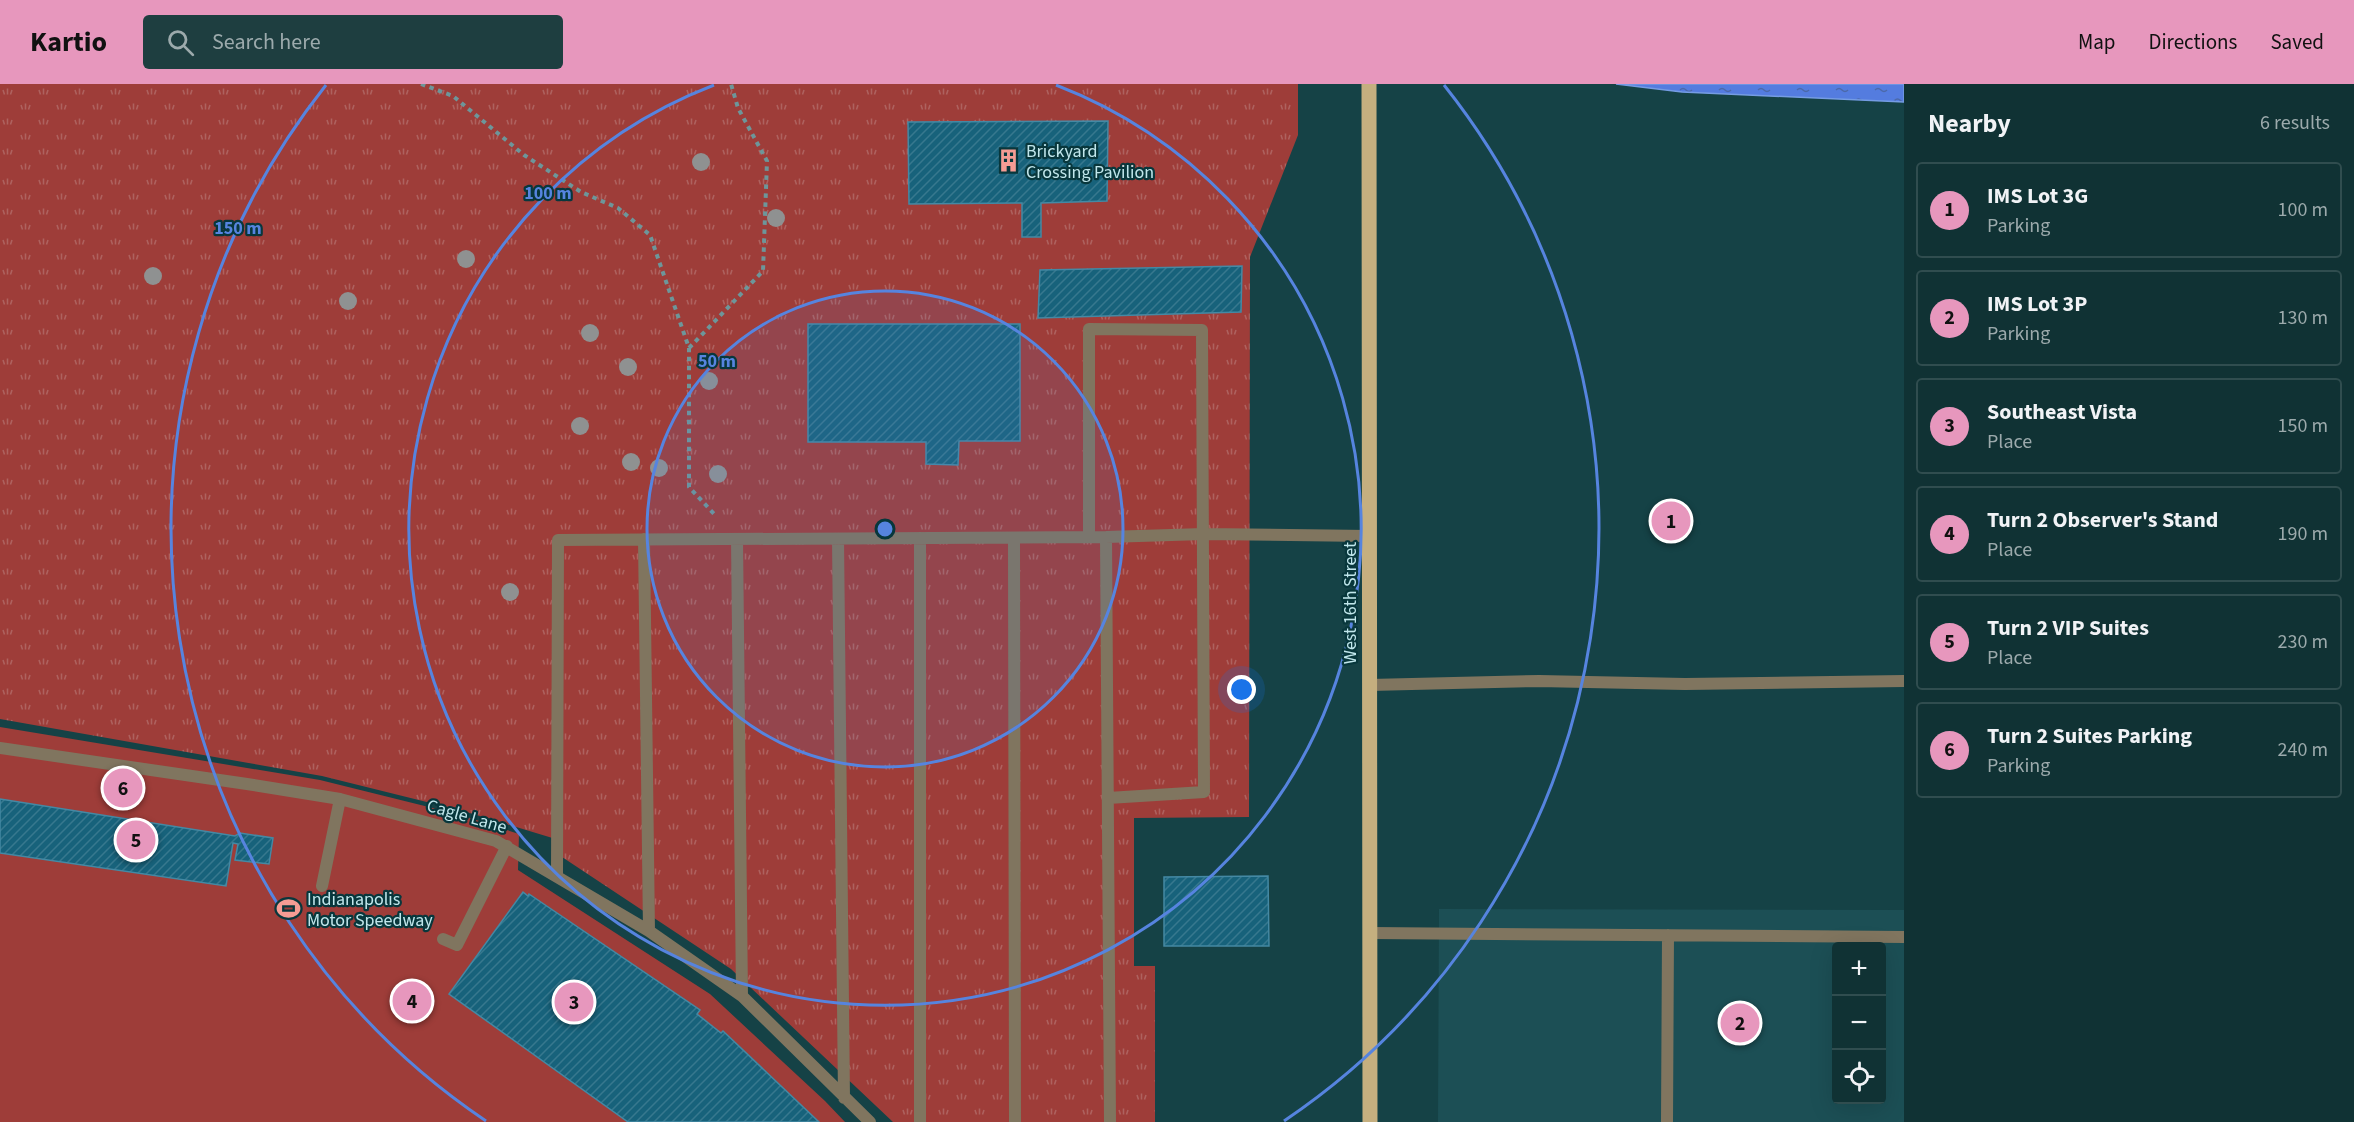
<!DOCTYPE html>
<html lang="en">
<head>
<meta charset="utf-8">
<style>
  body { margin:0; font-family:"Source Sans 3",sans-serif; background:#1e3e40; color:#f1f3f6 }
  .controls { position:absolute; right:18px; bottom:18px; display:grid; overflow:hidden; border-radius:6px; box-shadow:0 6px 24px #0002 }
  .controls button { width:54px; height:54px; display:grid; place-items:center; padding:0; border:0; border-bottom:2px solid #304d4f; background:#103234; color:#f1f3f6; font:30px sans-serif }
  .you { position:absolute; left:1242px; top:606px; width:21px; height:21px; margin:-15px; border:4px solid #fff; border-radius:50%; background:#1a73e8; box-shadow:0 0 0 9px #1a73e833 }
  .badge { display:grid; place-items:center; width:39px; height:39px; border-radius:50%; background:#e797bd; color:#111; font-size:20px; font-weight:700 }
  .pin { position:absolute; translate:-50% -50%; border:3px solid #fff; box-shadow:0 2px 6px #0006 }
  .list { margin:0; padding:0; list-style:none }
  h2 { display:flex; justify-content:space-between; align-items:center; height:78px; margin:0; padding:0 24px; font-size:26px }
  h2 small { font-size:20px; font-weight:400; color:#9caaac }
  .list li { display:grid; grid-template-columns:39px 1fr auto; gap:18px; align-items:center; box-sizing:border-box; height:96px; margin:0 12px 12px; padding:0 12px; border:2px solid #304d4f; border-radius:6px }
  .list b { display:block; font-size:22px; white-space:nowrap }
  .list p { margin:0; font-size:20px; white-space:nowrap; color:#9caaac }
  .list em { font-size:20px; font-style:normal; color:#9caaac }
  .icon { flex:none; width:33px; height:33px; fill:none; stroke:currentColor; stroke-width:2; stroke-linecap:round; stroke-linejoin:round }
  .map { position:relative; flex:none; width:1904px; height:1038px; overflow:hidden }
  header { display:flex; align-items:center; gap:36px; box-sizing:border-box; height:84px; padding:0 30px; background:#e797bd; color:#111 }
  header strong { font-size:28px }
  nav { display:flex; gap:33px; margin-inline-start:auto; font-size:21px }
  .search { width:420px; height:54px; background:#1e3e40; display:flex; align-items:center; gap:15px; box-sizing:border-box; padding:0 21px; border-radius:6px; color:#9caaac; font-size:22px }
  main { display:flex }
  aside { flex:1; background:#103234 }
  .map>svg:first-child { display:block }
  .built { fill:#1c4f55; fill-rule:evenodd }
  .grass { fill:url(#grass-tufts) }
  .park { fill:#9e3d39 }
  .water { fill:url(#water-ripples); stroke:#759ce3; stroke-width:1.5 }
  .building { fill:url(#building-hatch); stroke:#4489a4; stroke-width:1.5 }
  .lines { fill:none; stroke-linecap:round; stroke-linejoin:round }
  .path { stroke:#6d969a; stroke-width:4; stroke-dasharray:4.5 4.5; stroke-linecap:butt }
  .lane { stroke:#80755f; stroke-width:12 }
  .primary { stroke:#c5af7f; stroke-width:15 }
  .tree { fill:#8f9191 }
  .ring { fill:none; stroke:#5684df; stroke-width:3 }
  .labels { text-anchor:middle; stroke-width:4.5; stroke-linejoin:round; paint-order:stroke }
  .poi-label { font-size:18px; fill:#c1e7ec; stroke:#08373c; text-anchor:start }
  .street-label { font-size:18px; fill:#c1e7ec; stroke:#08373c }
  .centre { fill:#5684df; stroke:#08373c; stroke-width:3 }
  .ring-label { font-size:18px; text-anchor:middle; font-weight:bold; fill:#5684df; stroke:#08373c; stroke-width:4.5; stroke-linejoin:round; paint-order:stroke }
</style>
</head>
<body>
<header>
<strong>Kartio</strong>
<div class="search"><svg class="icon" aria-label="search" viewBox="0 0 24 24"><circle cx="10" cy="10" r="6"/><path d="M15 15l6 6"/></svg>Search here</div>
<nav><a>Map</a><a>Directions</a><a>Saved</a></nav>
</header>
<main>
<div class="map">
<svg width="1904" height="1038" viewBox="0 0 1904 1038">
  <defs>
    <pattern id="grass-tufts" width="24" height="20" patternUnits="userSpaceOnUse" patternTransform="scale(1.5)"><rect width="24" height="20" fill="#9e3d39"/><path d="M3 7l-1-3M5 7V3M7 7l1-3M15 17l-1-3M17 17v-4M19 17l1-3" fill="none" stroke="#ae625f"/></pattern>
    <pattern id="water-ripples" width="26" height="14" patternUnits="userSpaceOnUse" patternTransform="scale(1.5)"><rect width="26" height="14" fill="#547cdf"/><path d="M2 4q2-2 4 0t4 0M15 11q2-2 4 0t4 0" fill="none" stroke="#4b69aa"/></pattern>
    <pattern id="building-hatch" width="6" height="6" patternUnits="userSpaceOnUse" patternTransform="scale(1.5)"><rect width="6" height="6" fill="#17627b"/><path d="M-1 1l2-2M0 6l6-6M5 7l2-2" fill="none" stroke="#37788e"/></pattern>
  </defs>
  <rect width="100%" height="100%" fill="#154246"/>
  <path class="built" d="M1439 825 1904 826V1038H1438ZM1836 862H1882V1016H1836Z"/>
  <path class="grass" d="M0 0H1298V51L1250 173 1249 733 1134 734V882H1155V1038H893L731 885 559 771V756L463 727 322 692 0 635Z"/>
  <path class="park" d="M0 643 320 696 461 731 519 750 518 786 710 910 825 1017 845 1038H0Z"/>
  <path class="water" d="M1616 0H1904V18L1682 8Z"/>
  <path class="building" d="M1108 37 1107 117 1041 119V153H1022V119L909 120 908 38Z
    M1242 182 1241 228 1038 234 1040 186Z
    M808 240H1020V357H959L958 381 926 380V358H808Z
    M0 715 235 752 240 749 273 754 269 780 235 776 238 760 233 759 226 802 0 769Z
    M1268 792 1269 862H1164V793Z
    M523 808 528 812 529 810 700 926 697 930 721 949 723 947 819 1038H628L449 910Z
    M405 909 423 919 420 925 402 915Z"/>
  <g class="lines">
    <path class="path" d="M421 0 453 12 524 71 581 108 618 124 650 151 689 264V403L716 432
      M689 264 763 187 767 77 738 24 731 0"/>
    <path class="lane" d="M1089 453V245L1202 246 1204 708 1108 714
      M1106 453 1110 1038
      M920 454V1038
      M1014 454 1015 1038
      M644 455 649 847
      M737 455 742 912
      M838 455 844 1014
      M1370 601 1539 597 1685 600 1904 597
      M0 664 247 700 340 715 496 757 649 847 742 912 870 1038
      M557 791 558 456 1106 453 1204 450 1369 452
      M322 802 340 715
      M1370 849 1904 853
      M443 855 457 861 507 762
      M1667 1038 1668 851"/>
    <path class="primary" d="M1369 0 1370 1038"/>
  </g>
  <g class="tree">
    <circle cx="701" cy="78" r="9"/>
    <circle cx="776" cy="134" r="9"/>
    <circle cx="466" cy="175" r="9"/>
    <circle cx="153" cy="192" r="9"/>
    <circle cx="348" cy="217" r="9"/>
    <circle cx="590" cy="249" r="9"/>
    <circle cx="628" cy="283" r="9"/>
    <circle cx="709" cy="297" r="9"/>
    <circle cx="580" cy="342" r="9"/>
    <circle cx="631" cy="378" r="9"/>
    <circle cx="659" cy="384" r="9"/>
    <circle cx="718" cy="390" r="9"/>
    <circle cx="510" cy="508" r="9"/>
  </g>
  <circle cx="885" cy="445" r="238" fill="#5684df" fill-opacity=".12"/>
  <g class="ring">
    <circle cx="885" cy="445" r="238"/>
    <path d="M1056 1A476 476 0 1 1 714 1"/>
    <path d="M486 1037A714 714 0 0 1 326 1M1444 1A714 714 0 0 1 1284 1037"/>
  </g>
  <defs>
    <symbol id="building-bare" viewBox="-9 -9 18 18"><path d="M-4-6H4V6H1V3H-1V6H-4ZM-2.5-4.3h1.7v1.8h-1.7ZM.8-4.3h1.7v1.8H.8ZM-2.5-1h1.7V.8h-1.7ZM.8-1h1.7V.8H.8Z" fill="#f59c94" stroke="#08373c" stroke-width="2.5" paint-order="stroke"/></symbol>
    <symbol id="stadium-bare" viewBox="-9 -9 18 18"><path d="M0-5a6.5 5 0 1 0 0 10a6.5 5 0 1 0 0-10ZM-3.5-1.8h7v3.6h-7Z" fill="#f59c94" stroke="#08373c" stroke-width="2.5" paint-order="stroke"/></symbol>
  </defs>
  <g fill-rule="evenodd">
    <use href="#building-bare" x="992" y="60" width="33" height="33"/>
    <use href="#stadium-bare" x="272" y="808" width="33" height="33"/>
  </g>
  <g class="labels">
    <g class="poi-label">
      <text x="1026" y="73">Brickyard<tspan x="1026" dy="21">Crossing Pavilion</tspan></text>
      <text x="307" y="821">Indianapolis<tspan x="307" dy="21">Motor Speedway</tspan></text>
    </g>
    <g class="street-label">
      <text transform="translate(1350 519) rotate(-90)" y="6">West 16th Street</text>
      <text transform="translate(467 732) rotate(16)" y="6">Cagle Lane</text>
    </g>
  </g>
  <circle cx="885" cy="445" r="9" class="centre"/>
  <g class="ring-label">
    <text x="548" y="115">100 m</text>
    <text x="238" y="150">150 m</text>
    <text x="717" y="283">50 m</text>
  </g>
</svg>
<div class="controls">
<button>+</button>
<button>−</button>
<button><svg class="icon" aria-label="locate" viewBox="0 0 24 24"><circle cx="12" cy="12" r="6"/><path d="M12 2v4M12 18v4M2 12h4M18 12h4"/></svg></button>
</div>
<div class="you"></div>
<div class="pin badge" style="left:1671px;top:437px">1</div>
<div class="pin badge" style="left:1740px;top:939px">2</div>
<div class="pin badge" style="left:574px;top:918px">3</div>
<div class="pin badge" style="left:412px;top:917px">4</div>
<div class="pin badge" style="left:136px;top:756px">5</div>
<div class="pin badge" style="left:123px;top:704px">6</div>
</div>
<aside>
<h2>Nearby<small>6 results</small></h2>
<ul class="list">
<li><span class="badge">1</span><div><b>IMS Lot 3G</b><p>Parking</p></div><em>100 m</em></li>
<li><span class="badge">2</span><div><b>IMS Lot 3P</b><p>Parking</p></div><em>130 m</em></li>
<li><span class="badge">3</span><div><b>Southeast Vista</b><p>Place</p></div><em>150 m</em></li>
<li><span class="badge">4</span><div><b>Turn 2 Observer's Stand</b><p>Place</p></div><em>190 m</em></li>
<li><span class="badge">5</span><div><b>Turn 2 VIP Suites</b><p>Place</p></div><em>230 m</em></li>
<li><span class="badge">6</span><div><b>Turn 2 Suites Parking</b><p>Parking</p></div><em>240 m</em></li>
</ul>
</aside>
</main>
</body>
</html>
